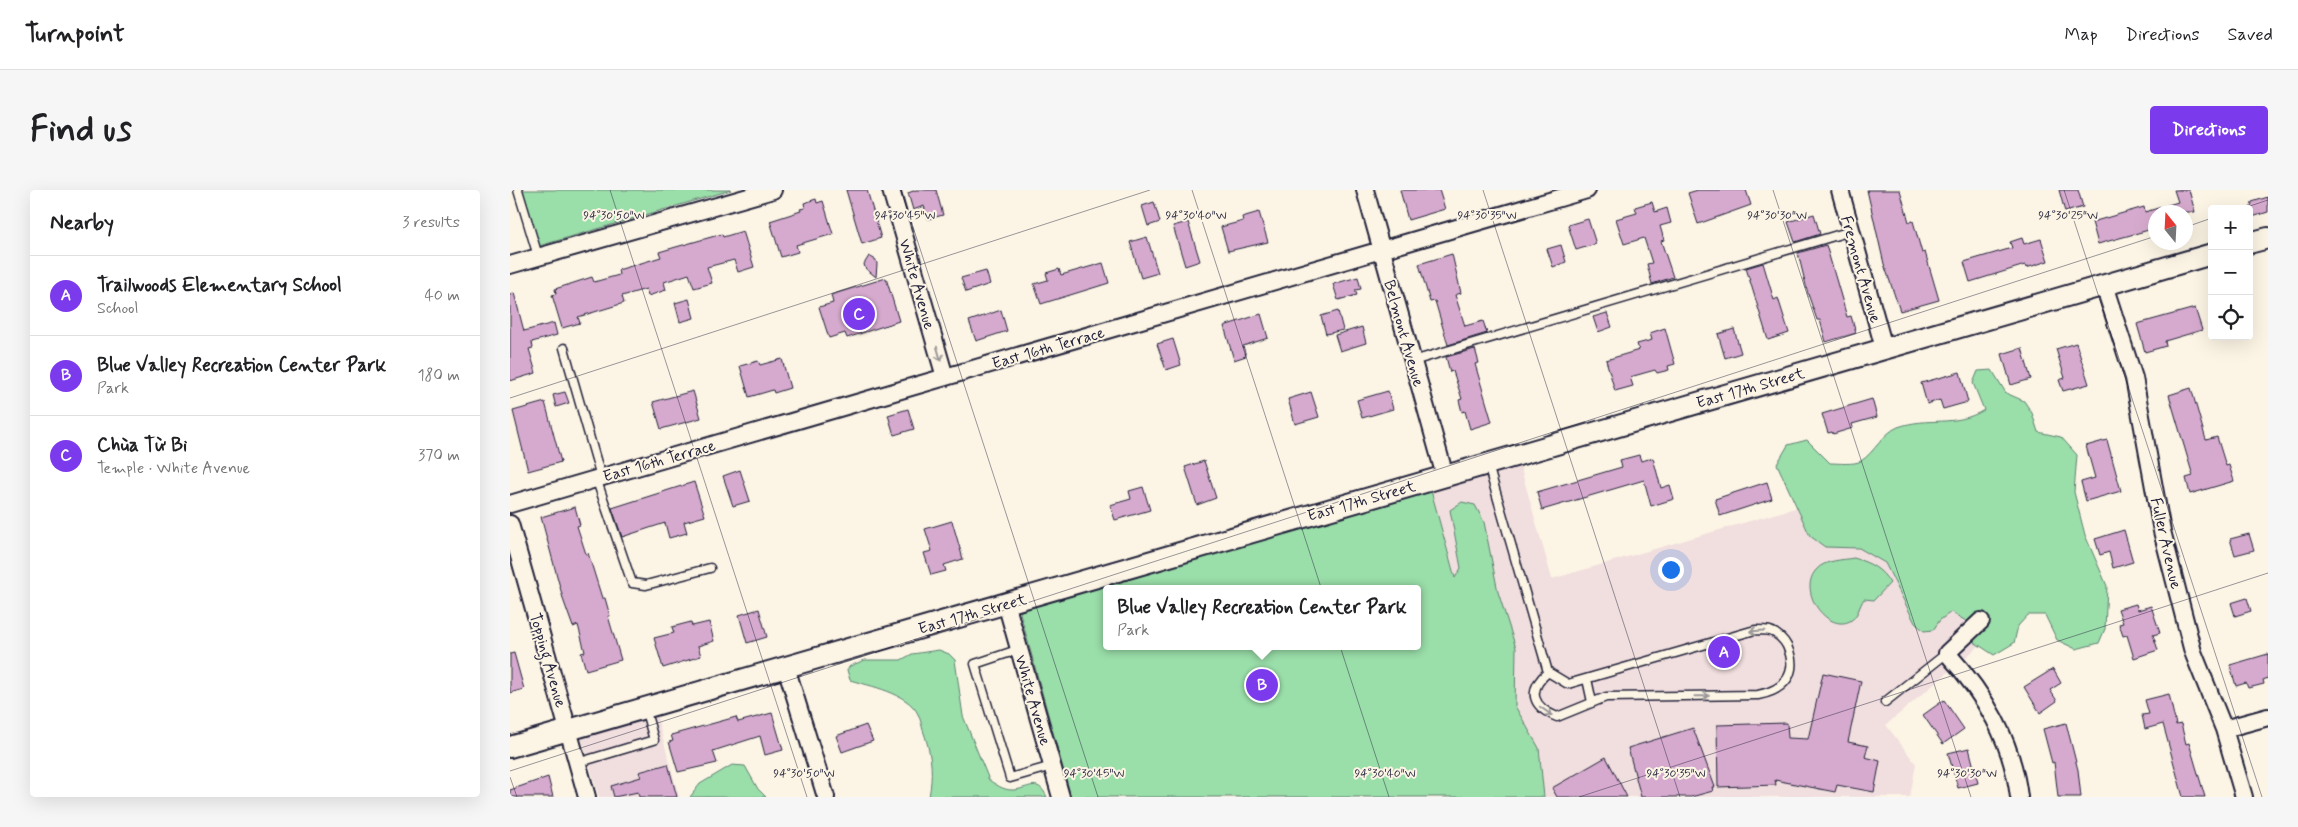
<!DOCTYPE html>
<html lang="en">
<head>
<meta charset="utf-8">
<style>
  body { margin:0; font-family:Mynerve,sans-serif; background:#f6f6f6; color:#202124 }
  .controls { position:absolute; right:15px; top:15px; display:grid; overflow:hidden; border-radius:5px; box-shadow:0 5px 20px #0002 }
  .controls button { width:45px; height:45px; display:grid; place-items:center; padding:0; border:0; border-bottom:1px solid #e0e0e0; background:#fff; color:#202124; font:25px sans-serif }
  .compass { position:absolute; left:1638px; top:15px; width:45px; height:45px; border-radius:50%; background:#fff; box-shadow:0 5px 20px #0002; rotate:342deg }
  .you { position:absolute; left:1160px; top:379px; width:18px; height:18px; margin:-12px; border:4px solid #fff; border-radius:50%; background:#1a73e8; box-shadow:0 0 0 8px #1a73e833 }
  .badge { display:grid; place-items:center; width:32px; height:32px; border-radius:50%; background:#7c3aed; color:#fff; font-size:16px; font-weight:700 }
  .pin { position:absolute; translate:-50% -50%; border:2px solid #fff; box-shadow:0 1px 5px #0006 }
  .popup { position:absolute; left:593px; top:395px; width:318px; height:65px; box-sizing:border-box; display:grid; place-content:center; border-radius:5px; background:#fff; filter:drop-shadow(0 1px 4px #0005); font-size:16px; white-space:nowrap; color:#757577 }
  .popup b { font-size:19px; color:#202124 }
  .popup::after { content:''; position:absolute; left:50%; top:100%; margin-left:-10px; border:10px solid transparent; border-top-color:#fff }
  .list { margin:0; padding:0; list-style:none }
  h2 { display:flex; justify-content:space-between; align-items:center; height:65px; margin:0; padding:0 20px; font-size:21px }
  h2 small { font-size:16px; font-weight:400; color:#757577 }
  .list li { display:grid; grid-template-columns:32px 1fr auto; gap:15px; align-items:center; box-sizing:border-box; height:80px; padding:0 20px; border-top:1px solid #e0e0e0 }
  .list b { display:block; font-size:19px; white-space:nowrap }
  .list p { margin:0; font-size:16px; white-space:nowrap; color:#757577 }
  .list em { font-size:16px; font-style:normal; color:#757577 }
  .icon { flex:none; width:28px; height:28px; fill:none; stroke:currentColor; stroke-width:2; stroke-linecap:round; stroke-linejoin:round }
  .map { position:relative; flex:none; width:1758px; height:607px; overflow:hidden; border-radius:5px }
  header { display:flex; align-items:center; gap:30px; box-sizing:border-box; height:70px; padding:0 25px; background:#fff; border-bottom:1px solid #e0e0e0 }
  header strong { font-size:24px }
  nav { display:flex; gap:28px; margin-inline-start:auto; font-size:18px }
  .intro { display:flex; align-items:center; justify-content:space-between; box-sizing:border-box; height:120px; padding:0 30px }
  h1 { margin:0; font-size:35px }
  .button { padding:12px 22px; border-radius:5px; background:#7c3aed; color:#fff; font-size:18px; font-weight:700 }
  main { display:flex; gap:30px; padding:0 30px }
  aside { flex:1; background:#fff; border-radius:5px; box-shadow:0 5px 20px #0002 }
  .map>svg:first-child { display:block }
  .built { fill:#f1dede }
  .green { fill:#9adea9; stroke:#5e8072; fill-rule:evenodd }
  .building { fill:#d6aace; stroke:#22223b }
  .lines { fill:none; stroke-linecap:round; stroke-linejoin:round }
  .service-casing { stroke:#22223b; stroke-width:11 }
  .minor-casing { stroke:#22223b; stroke-width:20 }
  .tertiary-casing { stroke:#22223b; stroke-width:24 }
  .service { stroke:#fcf5e5; stroke-width:8 }
  .minor { stroke:#fcf5e5; stroke-width:16 }
  .tertiary { stroke:#fcf5e5; stroke-width:20 }
  .oneway { stroke:#9a9698 }
  .ticks { fill:none; stroke:#22223b; stroke-width:1; stroke-opacity:0.45 }
  .labels { text-anchor:middle; stroke-width:4; stroke-linejoin:round; paint-order:stroke }
  .street-label { font-size:16px; fill:#22223b; stroke:#fcf5e5 }
  .ticks-label { font-size:12px; text-anchor:middle; fill:#22223b; stroke:#fcf5e5; stroke-width:4; stroke-linejoin:round; paint-order:stroke }
</style>
</head>
<body>
<header>
<strong>Turnpoint</strong>
<nav><a>Map</a><a>Directions</a><a>Saved</a></nav>
</header>
<div class="intro"><h1>Find us</h1><a class="button">Directions</a></div>
<main>
<aside>
<h2>Nearby<small>3 results</small></h2>
<ul class="list">
<li><span class="badge">A</span><div><b>Trailwoods Elementary School</b><p>School</p></div><em>40 m</em></li>
<li><span class="badge">B</span><div><b>Blue Valley Recreation Center Park</b><p>Park</p></div><em>180 m</em></li>
<li><span class="badge">C</span><div><b>Chùa Từ Bi</b><p>Temple · White Avenue</p></div><em>370 m</em></li>
</ul>
</aside>
<div class="map">
<svg width="1758" height="607" viewBox="0 0 1758 607">
  <rect width="100%" height="100%" fill="#fcf5e5"/>
  <filter id="ink" filterUnits="userSpaceOnUse"><feTurbulence type="fractalNoise" baseFrequency=".02" numOctaves="2"/><feDisplacementMap in="SourceGraphic" scale="10" xChannelSelector="R" yChannelSelector="G"/><feConvolveMatrix kernelMatrix="1 2 1 2 8 2 1 2 1" color-interpolation-filters="sRGB"/></filter>
  <g filter="url(#ink)">
    <path class="built" d="M1514 251 1556 382 1376 535 1406 574 1400 607H1007L920 297 1009 272 1042 389Z
      M146 523 169 607H89L72 550 76 543Z"/>
    <path class="green" d="M12 0H221L29 56Z
      M1482 180 1496 203 1514 211 1522 223 1528 242 1551 247 1567 265 1564 302 1575 345 1597 396 1595 439 1589 453 1566 459 1547 450 1535 425H1518L1508 436 1504 453 1484 465 1464 452 1456 431 1441 422 1430 430 1423 440 1414 441 1405 433 1375 373 1349 358 1315 357 1300 346 1267 274 1278 255 1297 250 1320 273C1328 273 1344 275 1351 271 1364 263 1373 243 1388 237 1419 226 1444 238 1474 220L1463 193 1468 181Z
      M920 297 945 388 951 378 940 320 952 312 965 315 974 332 988 402 1006 458 1005 516 1029 558 1034 607H561L510 423 513 417ZM597 399H907V456H597Z
      M1344 368C1360 373 1371 378 1380 393L1364 410 1354 409C1349 416 1348 427 1340 431 1317 443 1286 400 1307 379 1315 370 1333 370 1344 368Z
      M429 460 439 464 445 470 453 526 479 590C485 594 493 600 502 600 518 600 527 586 537 607H419C423 584 422 568 415 546 412 539 411 530 408 524 398 503 360 496 340 490L337 480 340 476 355 470H391L402 464Z
      M222 575 235 576 248 599 256 607H180L190 594Z"/>
    <path class="building" d="M336 0H357L371 48 352 54Z
      M406 0H426L433 25 418 29 414 16 403 20 398 3Z
      M890 0H929L935 19 898 30Z
      M1188 0H1236L1241 15 1188 34 1178 3Z
      M1357 0H1390L1399 32 1403 31 1412 63 1415 62 1429 110 1390 121 1374 74Z
      M1549 0H1568L1573 17 1555 22Z
      M1664 0H1679L1685 22H1646V38L1588 54 1582 32 1634 17 1635 22 1668 12Z
      M1758 7V22L1739 28 1742 12Z
      M306 9 307 13 313 11 323 44 286 55 288 62 271 67 260 31 291 21 290 19 295 18 294 13Z
      M644 12 650 32 638 36 632 16Z
      M1142 12 1145 22 1157 18 1161 33 1150 36 1154 50 1151 51 1163 87 1142 94 1137 74 1142 73 1134 48 1114 54 1106 29 1127 23 1125 17Z
      M749 22 758 52 718 61 711 37 733 31 732 27Z
      M1304 24 1310 44 1285 52 1278 32Z
      M1078 29 1086 54 1066 60 1058 35Z
      M678 32 690 71 675 76 663 36Z
      M233 41 244 77 228 82 224 70 197 77 202 93 184 98 179 84 154 92 156 100 138 106 136 99 112 106 114 113 68 127 70 133 52 138 42 105 46 104 45 99 82 87 84 92 109 85 108 80 151 67 149 62 166 57 212 44 213 47Z
      M637 47 648 83 631 88 620 52Z
      M1512 48 1514 54 1531 49 1538 71 1516 78 1515 75 1460 92 1454 72 1502 58 1500 52Z
      M1051 55 1056 72 1043 77 1037 59Z
      M1316 55 1337 127 1341 126 1346 143 1316 152 1310 130H1307L1298 104 1288 63Z
      M942 64 951 103 945 105 955 136 973 131 977 143 938 155 925 111 920 112 909 74Z
      M359 66 366 70 367 74 366 87 355 78 354 74Z
      M593 73 599 93 531 114 524 94 538 90 536 83 549 79 551 85Z
      M1253 73 1264 110 1268 108 1279 143 1258 150 1236 78Z
      M476 81 480 94 456 102 451 88Z
      M848 87 851 99 845 100 847 105 828 110 823 94Z
      M376 88 389 131 337 148 335 143 319 148 309 117 323 113 321 105Z
      M4 103 14 141 44 133 47 145 22 152 23 158 19 159 26 183 0 191V104Z
      M179 109 184 128 170 132 165 113Z
      M1685 118 1692 140 1655 151 1656 156 1635 162 1627 134Z
      M491 120 497 141 466 151 459 131Z
      M828 121 833 140 816 144 811 126Z
      M1097 123 1102 137 1088 142 1083 127Z
      M751 124 758 148 733 156 736 166 724 170 714 136Z
      M852 137 856 153 830 161 825 145Z
      M1155 138 1165 174 1158 176 1159 180 1147 183 1145 180 1120 187 1123 196 1105 201 1096 170 1129 160 1127 154 1142 150 1140 143Z
      M1224 139 1231 163 1215 168 1208 144Z
      M663 149 671 175 656 180 647 154Z
      M1566 153 1579 194 1553 201 1549 190 1555 188 1546 159Z
      M1512 158 1521 189 1501 195 1492 164Z
      M965 159 969 173 965 174 982 232 960 239 955 221 952 222 949 210 952 209 943 181 940 182 936 167Z
      M272 169 280 198 264 203 263 200 239 207 230 176 248 171 250 175Z
      M1450 182 1458 212 1433 219 1430 210 1417 214 1411 193Z
      M1681 198 1696 250 1707 247 1716 276 1719 275 1724 291 1680 304 1676 288 1683 286 1659 205Z
      M183 201 191 228 151 239 143 212Z
      M878 201 883 219 852 228 847 210Z
      M55 202 59 213 46 217 43 205Z
      M801 202 809 227 785 234 778 209Z
      M1362 209 1367 227 1342 234 1343 238 1323 244 1322 242 1318 243 1312 224Z
      M35 212 51 272 18 281 3 221Z
      M398 219 404 239 384 245 378 225Z
      M1597 250 1611 301 1576 311 1571 292 1585 288 1576 256Z
      M1129 265 1131 271 1143 268 1151 298 1160 295 1164 309 1141 316 1134 290 1032 320 1027 302 1112 277 1110 270Z
      M694 271 706 308 687 315 675 277Z
      M230 280 240 311 223 316 213 286Z
      M184 292 195 326 174 332 177 343 159 348 155 333 112 347 102 318Z
      M1257 292 1262 309 1210 326 1205 309Z
      M633 297 640 320 605 330 600 315 621 309 619 301Z
      M65 317 70 335 67 336 76 364 78 363 92 408H95L100 426H98L111 470 76 480 71 463 75 462 68 435 63 437 54 412 31 327Z
      M442 331 453 369 434 375 436 381 421 385 414 363 422 361 415 339Z
      M1614 340 1623 372 1603 378 1599 362 1590 365 1585 349Z
      M1739 344 1744 360 1725 365 1720 349Z
      M1737 408 1741 421 1725 426 1721 413Z
      M1626 414 1628 420 1641 416 1650 443 1643 445 1648 460 1624 468 1617 445 1613 446 1609 434 1613 433 1608 419Z
      M249 419 257 447 237 453 229 425Z
      M181 432 182 436 199 432 204 451 188 456 191 466 153 478 144 448 164 443 162 437Z
      M4 463 14 499 0 503V464Z
      M1758 464V488L1753 490 1754 494 1738 498 1736 493 1726 496 1720 475Z
      M1543 479 1551 493 1540 500 1547 511 1530 523 1514 497Z
      M1313 483 1351 491 1338 552 1358 556 1355 567 1370 571 1364 602 1327 595 1325 602 1265 590 1266 595 1208 597 1207 535 1277 533 1278 548 1298 549Z
      M1659 504 1666 535 1671 534 1676 554 1679 553 1695 607H1673L1653 534 1635 539 1632 525 1639 524 1635 510Z
      M1434 510 1454 539 1433 554 1413 525Z
      M262 523 273 560 255 565 250 546 203 561 207 573 168 582 159 552 163 551 161 545 226 527 228 532Z
      M1556 533 1568 580 1571 607H1548L1544 572 1542 573 1533 539Z
      M356 535 363 551 332 562 326 546Z
      M1183 538 1205 597H1202L1203 601 1181 607H1131L1118 558Z
      M1459 558 1468 593 1448 598 1438 563Z
      M1096 567 1117 607H1047L1042 598Z
      M158 574 167 607H129L128 602 104 607 101 596 131 587 129 582Z
      M38 587 43 607H0V600Z"/>
    <g class="lines">
      <defs>
        <path id="service" d="M8 0 28 66
          M54 158 91 287
          M903 171 1341 41
          M978 275 1038 482 1058 494 1245 440C1249 440 1255 440 1260 441 1267 443 1274 450 1277 456 1289 483 1275 500 1248 505L1096 507 1047 527C1023 517 1016 501 1038 482
          M86 288 122 393 136 395 200 378
          M510 459 465 474 500 588 542 576
          M1077 489 1082 512
          M1375 512 1437 463
          M67 573 144 550 135 518"/>
        <path id="minor" d="M381 0 435 187
          M855 0 935 286
          M1330 0 1374 158
          M0 75 263 0
          M1594 95 1624 188 1652 341 1683 462 1714 539 1734 607
          M0 314 1077 0
          M0 334 77 607
          M496 413 551 607
          M1471 431 1437 463C1475 505 1502 550 1509 607
          M276 477 316 607
          M1714 539 1758 527"/>
        <path id="tertiary" d="M1739 53 1758 48
          M0 557 1702 64"/>
      </defs>
      <use href="#service" class="service-casing"/>
      <use href="#minor" class="minor-casing"/>
      <use href="#tertiary" class="tertiary-casing"/>
      <use href="#service" class="service"/>
      <use href="#minor" class="minor"/>
      <use href="#tertiary" class="tertiary"/>
    </g>
    <defs><path id="oneway-shaft" d="M-6 0H5M1.5-3L5.5 0L1.5 3" fill="none" stroke-width="1.6" stroke-linecap="round" stroke-linejoin="round" transform="scale(1.25)"/></defs>
    <g class="oneway">
      <use href="#oneway-shaft" transform="translate(429 164) rotate(74)"/>
      <use href="#oneway-shaft" transform="translate(1247 441) rotate(177)"/>
      <use href="#oneway-shaft" transform="translate(1192 506) rotate(-1)"/>
      <use href="#oneway-shaft" transform="translate(1036 521) rotate(35)"/>
    </g>
  </g>
  <path class="ticks" d="M100 0 297 607M391 0 588 607M682 0 879 607M973 0 1170 607M1263 0 1461 607M1554 0 1752 607M1731 19 1758 10M1676 37 1702 28M0 208 640 0M0 581 1646 46M0 587 7 607M1069 607 1758 383"/>
  <g class="labels">
    <g class="street-label">
      <text transform="translate(1352 79) rotate(74)" y="6">Fremont Avenue</text>
      <text transform="translate(408 94) rotate(74)" y="6">White Avenue</text>
      <text transform="translate(895 143) rotate(74)" y="6">Belmont Avenue</text>
      <text transform="translate(538 157) rotate(-16)" y="6">East 16th Terrace</text>
      <text transform="translate(1240 197) rotate(-16)" y="6">East 17th Street</text>
      <text transform="translate(149 270) rotate(-16)" y="6">East 16th Terrace</text>
      <text transform="translate(851 310) rotate(-16)" y="6">East 17th Street</text>
      <text transform="translate(1657 353) rotate(77)" y="6">Fuller Avenue</text>
      <text transform="translate(462 423) rotate(-16)" y="6">East 17th Street</text>
      <text transform="translate(39 470) rotate(74)" y="6">Topping Avenue</text>
      <text transform="translate(524 510) rotate(74)" y="6">White Avenue</text>
    </g>
  </g>
  <g class="ticks-label">
    <text x="104" y="29">94°30'50"W</text>
    <text x="395" y="29">94°30'45"W</text>
    <text x="686" y="29">94°30'40"W</text>
    <text x="977" y="29">94°30'35"W</text>
    <text x="1267" y="29">94°30'30"W</text>
    <text x="1558" y="29">94°30'25"W</text>
    <text x="294" y="587">94°30'50"W</text>
    <text x="584" y="587">94°30'45"W</text>
    <text x="875" y="587">94°30'40"W</text>
    <text x="1166" y="587">94°30'35"W</text>
    <text x="1457" y="587">94°30'30"W</text>
  </g>
</svg>
<div class="controls">
<button>+</button>
<button>−</button>
<button><svg class="icon" aria-label="locate" viewBox="0 0 24 24"><circle cx="12" cy="12" r="6"/><path d="M12 2v4M12 18v4M2 12h4M18 12h4"/></svg></button>
</div>
<svg class="compass" viewBox="-18 -18 36 36"><path d="M0-13l5 13h-10z" fill="#e53935"/><path d="M0 13l5-13h-10z" fill="#757577"/></svg>
<div class="you"></div>
<div class="pin badge" style="left:1214px;top:462px">A</div>
<div class="pin badge" style="left:752px;top:495px">B</div>
<div class="popup"><b>Blue Valley Recreation Center Park</b>Park</div>
<div class="pin badge" style="left:349px;top:124px">C</div>
</div>
</main>
</body>
</html>
